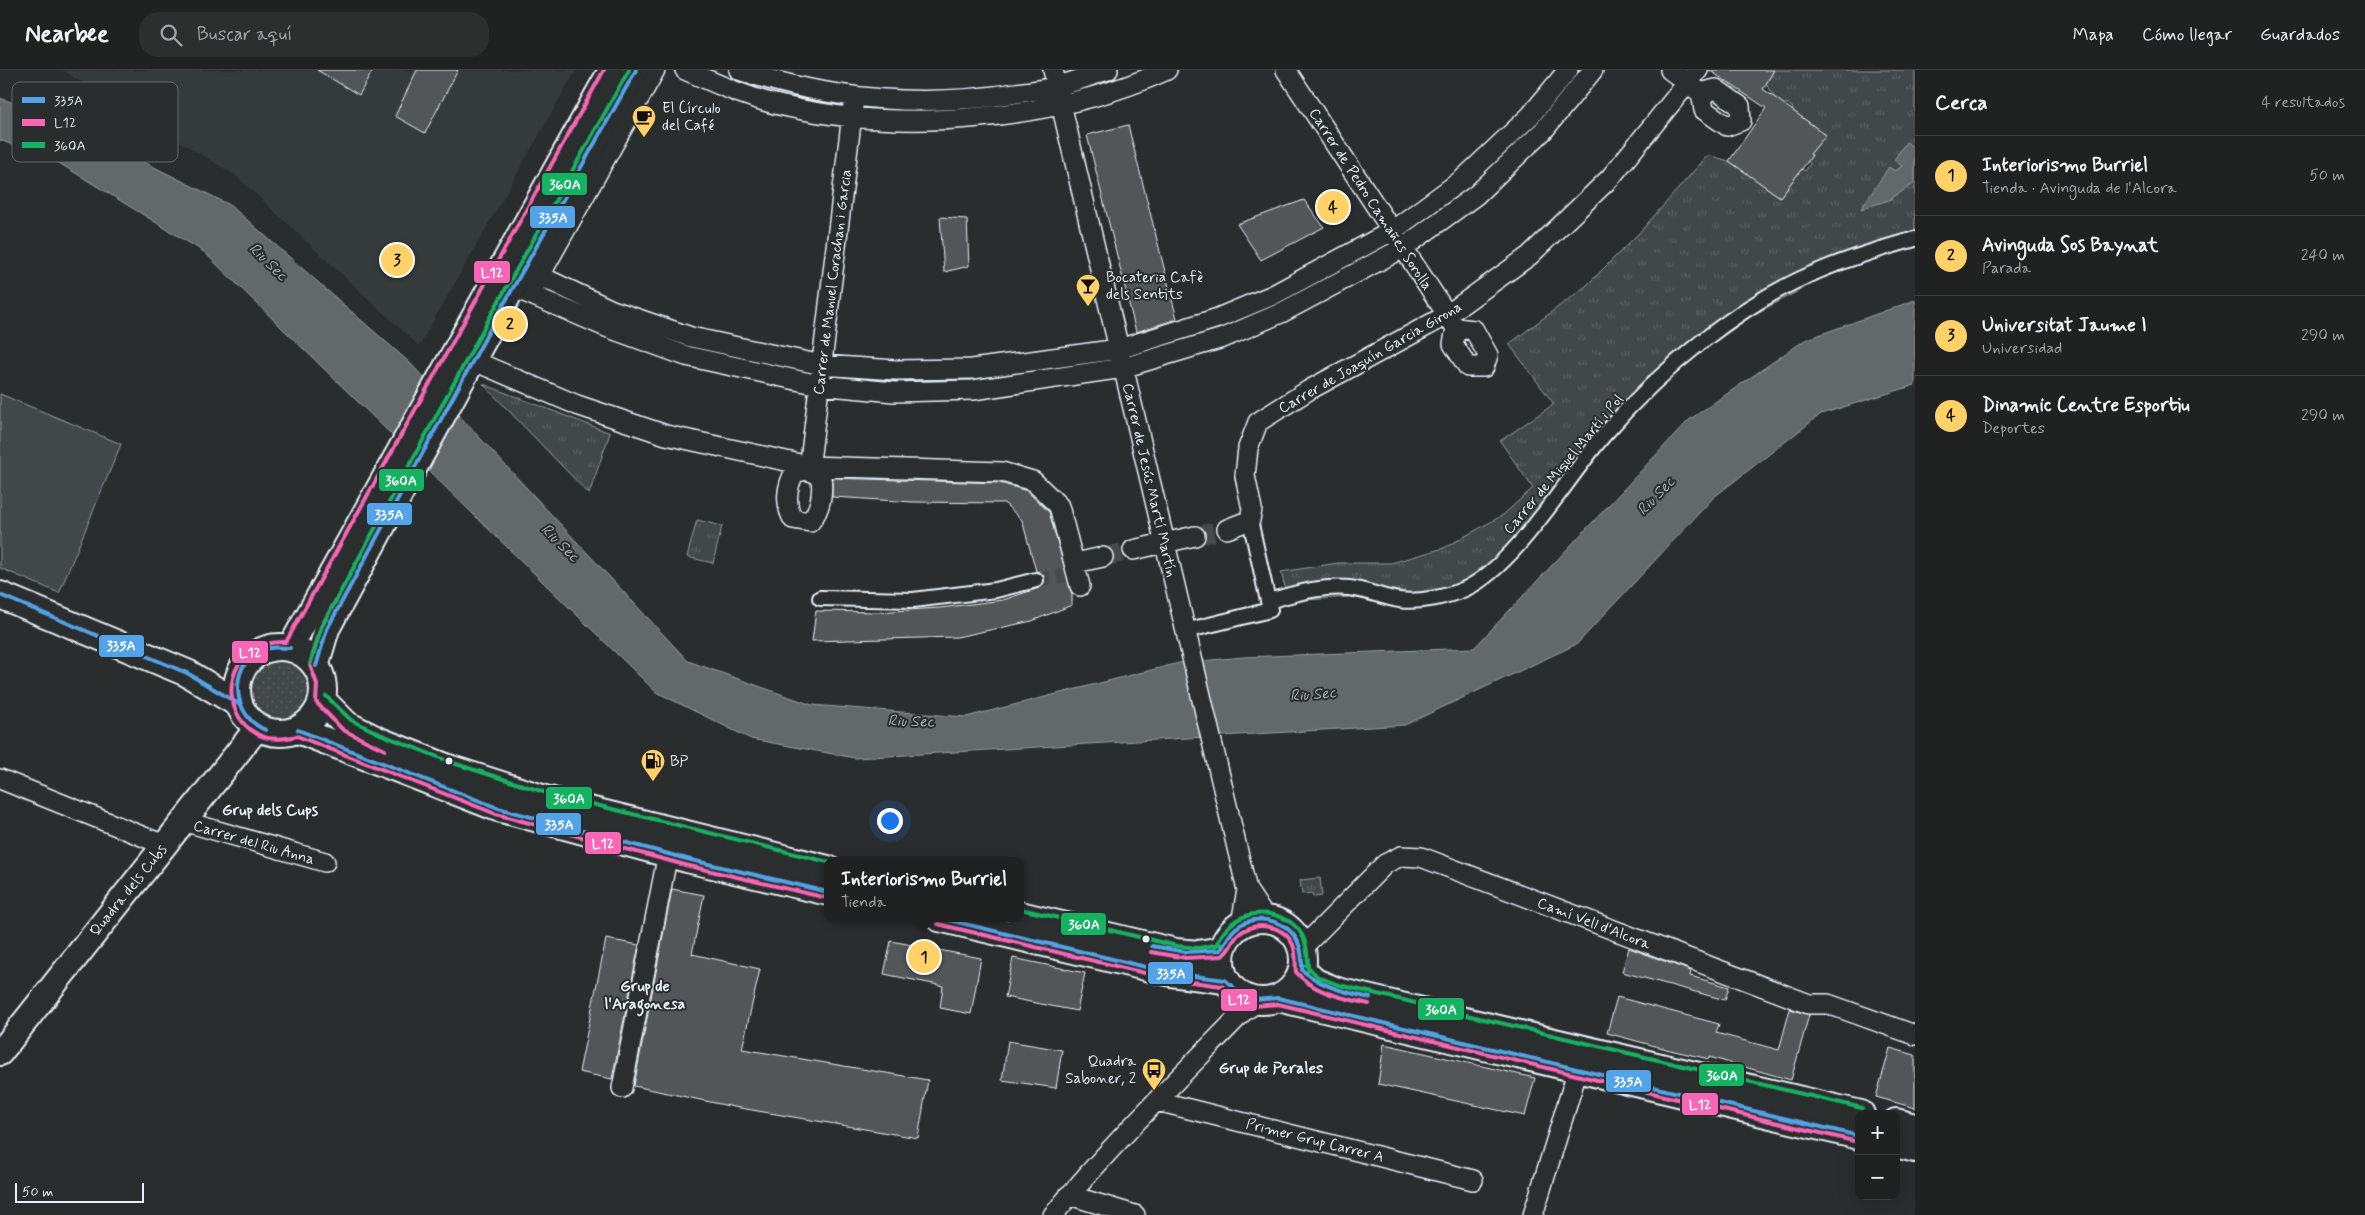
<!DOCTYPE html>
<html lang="es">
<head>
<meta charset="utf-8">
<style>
  body { margin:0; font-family:Mynerve,sans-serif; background:#2d2f2f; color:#f1f3f6 }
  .controls { position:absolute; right:15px; bottom:15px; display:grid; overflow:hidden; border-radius:10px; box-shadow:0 5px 20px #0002 }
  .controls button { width:45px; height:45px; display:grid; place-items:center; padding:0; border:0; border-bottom:1px solid #3d3f40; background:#202222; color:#f1f3f6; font:25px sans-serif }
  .scale { position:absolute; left:15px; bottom:12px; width:129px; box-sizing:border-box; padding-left:5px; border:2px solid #e8f1f8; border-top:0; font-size:14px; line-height:18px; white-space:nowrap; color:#e8f1f8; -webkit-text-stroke:4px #2a2d2e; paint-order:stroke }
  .you { position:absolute; left:889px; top:750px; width:18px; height:18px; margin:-12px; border:4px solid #fff; border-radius:50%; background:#1a73e8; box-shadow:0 0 0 8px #1a73e833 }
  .badge { display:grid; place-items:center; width:32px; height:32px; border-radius:50%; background:#ffd166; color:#111; font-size:16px; font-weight:700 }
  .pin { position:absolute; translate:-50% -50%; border:2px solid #fff; box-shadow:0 1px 5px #0006 }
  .popup { position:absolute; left:824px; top:787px; width:200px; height:65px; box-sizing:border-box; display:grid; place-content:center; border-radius:10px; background:#202222; filter:drop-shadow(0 1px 4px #0005); font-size:16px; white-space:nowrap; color:#a2a4a5 }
  .popup b { font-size:19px; color:#f1f3f6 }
  .popup::after { content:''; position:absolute; left:50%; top:100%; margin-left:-10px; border:10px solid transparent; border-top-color:#202222 }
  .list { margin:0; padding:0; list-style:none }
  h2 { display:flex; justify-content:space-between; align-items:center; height:65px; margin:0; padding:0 20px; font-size:21px }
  h2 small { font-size:16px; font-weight:400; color:#a2a4a5 }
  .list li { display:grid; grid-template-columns:32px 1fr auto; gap:15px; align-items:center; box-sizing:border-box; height:80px; padding:0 20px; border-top:1px solid #3d3f40 }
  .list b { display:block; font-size:19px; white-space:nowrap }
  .list p { margin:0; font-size:16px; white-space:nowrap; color:#a2a4a5 }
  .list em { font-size:16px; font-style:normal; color:#a2a4a5 }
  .icon { flex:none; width:28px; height:28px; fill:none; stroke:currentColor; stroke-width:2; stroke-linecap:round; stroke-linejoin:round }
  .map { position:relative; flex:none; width:1915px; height:1145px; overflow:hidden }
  header { display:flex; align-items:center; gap:30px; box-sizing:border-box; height:70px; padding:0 25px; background:#202222; border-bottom:1px solid #3d3f40 }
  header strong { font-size:24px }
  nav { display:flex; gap:28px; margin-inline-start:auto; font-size:18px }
  .search { width:350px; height:45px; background:#2d2f2f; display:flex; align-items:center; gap:12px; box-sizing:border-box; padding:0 18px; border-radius:20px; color:#a2a4a5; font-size:19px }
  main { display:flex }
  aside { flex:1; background:#202222 }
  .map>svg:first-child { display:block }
  .built { fill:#363a3b }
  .grass { fill:url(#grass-dots); stroke:#959ca0 }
  .park { fill:url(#park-tufts); stroke:#959ca0 }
  .garden { fill:#424648; stroke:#959ca0 }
  .water { fill:#63686b; stroke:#989fa3 }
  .building { fill:#535759; stroke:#e8f1f8 }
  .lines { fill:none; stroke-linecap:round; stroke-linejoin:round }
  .pedestrian-tunnel { stroke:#464a4c; stroke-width:14; stroke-dasharray:14 7; stroke-linecap:butt }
  .minor-tunnel { stroke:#464a4c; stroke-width:19; stroke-dasharray:19 9; stroke-linecap:butt }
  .pedestrian-casing { stroke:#e8f1f8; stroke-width:18 }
  .minor-casing { stroke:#e8f1f8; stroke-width:22 }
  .tertiary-casing { stroke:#e8f1f8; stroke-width:28 }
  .secondary-casing { stroke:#e8f1f8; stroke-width:30 }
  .pedestrian { stroke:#2a2d2e; stroke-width:14 }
  .minor { stroke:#2a2d2e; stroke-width:19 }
  .tertiary { stroke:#2a2d2e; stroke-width:24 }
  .secondary { stroke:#2a2d2e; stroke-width:26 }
  .bus-1-casing { stroke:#2a2d2e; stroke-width:8 }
  .bus-2-casing { stroke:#2a2d2e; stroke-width:8 }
  .bus-3-casing { stroke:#2a2d2e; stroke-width:8 }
  .bus-1 { stroke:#53a3e8; stroke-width:4 }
  .bus-2 { stroke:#fa66b7; stroke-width:4 }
  .bus-3 { stroke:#13b361; stroke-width:4 }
  .bus-dot { fill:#e8f1f8; stroke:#2a2d2e; stroke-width:2 }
  .labels { text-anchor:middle; stroke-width:4; stroke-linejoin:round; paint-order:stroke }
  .poi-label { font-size:15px; fill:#e8f1f8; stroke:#2a2d2e; text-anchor:start }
  .street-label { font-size:15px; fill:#e8f1f8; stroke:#2a2d2e }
  .water-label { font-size:16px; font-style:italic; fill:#acb3b9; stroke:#2a2d2e }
  .neighbourhood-label { font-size:16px; font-weight:bold; fill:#e8f1f8; stroke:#2a2d2e }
  .key { fill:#2a2d2e; stroke:#63686b; stroke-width:1 }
  .key-label { font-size:14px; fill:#e8f1f8 }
  .line-badge { stroke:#2a2d2e; stroke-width:2 }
  .badge-label { font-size:14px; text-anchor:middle; font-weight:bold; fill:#fff }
</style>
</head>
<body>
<header>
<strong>Nearbee</strong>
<div class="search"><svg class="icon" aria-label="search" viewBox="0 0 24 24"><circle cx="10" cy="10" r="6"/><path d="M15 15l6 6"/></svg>Buscar aquí</div>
<nav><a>Mapa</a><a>Cómo llegar</a><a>Guardados</a></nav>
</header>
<main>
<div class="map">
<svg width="1915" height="1145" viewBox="0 0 1915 1145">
  <defs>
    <pattern id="grass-dots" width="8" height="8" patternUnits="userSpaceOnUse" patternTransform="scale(1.25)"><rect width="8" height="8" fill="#424648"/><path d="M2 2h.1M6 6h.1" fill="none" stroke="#5d6163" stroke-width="1.8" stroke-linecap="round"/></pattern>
    <pattern id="park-tufts" width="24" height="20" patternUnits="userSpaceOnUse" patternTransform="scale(1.25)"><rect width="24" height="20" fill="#424648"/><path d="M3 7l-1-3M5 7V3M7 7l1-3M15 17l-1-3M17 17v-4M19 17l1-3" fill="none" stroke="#5d6163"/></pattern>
  </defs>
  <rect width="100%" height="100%" fill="#2a2d2e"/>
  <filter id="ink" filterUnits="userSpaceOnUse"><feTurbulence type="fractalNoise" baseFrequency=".02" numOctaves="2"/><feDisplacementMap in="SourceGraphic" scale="10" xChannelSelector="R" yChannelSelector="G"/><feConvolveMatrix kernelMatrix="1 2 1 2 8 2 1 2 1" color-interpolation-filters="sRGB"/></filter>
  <g filter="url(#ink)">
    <path class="built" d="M62 0H576L419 276 235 105Z"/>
    <path class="grass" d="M248 620a33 33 0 1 1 66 0a33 33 0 1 1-66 0Z"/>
    <path class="park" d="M1774 0H1915V177L1882 185 1821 209 1755 244 1700 282 1647 329 1611 369 1492 509 1401 536 1350 527 1307 530 1289 533 1281 502 1338 493H1391L1444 478 1503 445 1533 418 1500 371 1554 334 1509 274 1586 216 1639 163 1708 85 1729 91 1780 127 1802 99 1805 101 1810 94 1808 91 1812 85 1810 84 1826 65 1792 40 1793 38 1787 33 1784 35 1776 30 1766 14Z
      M483 314 610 363 589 424Z
      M697 450 722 456 713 493 687 487Z
      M1320 808 1322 826 1313 827 1312 823 1302 824 1300 810Z"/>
    <path class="garden" d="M0 324 121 374 59 523 0 498Z"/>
    <path class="water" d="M0 28 68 54 230 135 410 293 688 591 812 635 966 647 1179 593 1244 587 1474 578 1689 350 1805 270 1915 230V315L1821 344 1714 427 1577 574 1405 655 855 688 751 669 656 622 204 182 59 93 0 70Z
      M1906 72 1915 78V113L1889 130 1861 139 1889 97 1895 101 1902 96 1894 90Z"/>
    <path class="building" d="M317 0H373L359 25Z
      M417 0H458L425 63 395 46Z
      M1709 0H1774L1763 19 1826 65 1810 84 1812 85 1808 91 1780 127 1729 91 1766 38Z
      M1128 55 1177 249 1136 262 1087 65Z
      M1304 130 1324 157 1261 190 1237 154Z
      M940 147 967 149 969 196 944 202Z
      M832 408 1000 413 1027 421 1049 442 1072 524V535L1032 551 957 567 812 571 816 541 877 542 940 538 1003 530 1039 518 1044 512 1043 504 1036 501 1022 450 1004 433 913 432 832 427Z
      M672 819 704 825 692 884 760 899 742 979 928 1010 918 1068 734 1037 634 1016Z
      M606 869 639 875 612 1009 579 1002Z
      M891 871 981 888 971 944 940 938 943 916 884 904Z
      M1629 878 1691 901 1690 906 1729 917 1725 930 1622 902Z
      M1013 888 1085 903 1077 941 1005 927Z
      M1617 927 1719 954 1716 963 1779 980 1790 939 1809 945 1791 1010 1709 987V989L1670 980 1607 963Z
      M1008 971 1062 980 1056 1018 1002 1010Z
      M1384 974 1535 1008 1525 1046 1378 1014Z
      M1890 978 1915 985V1038L1876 1027Z"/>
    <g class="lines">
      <path class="pedestrian-tunnel" d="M1036 510 1068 505"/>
      <path class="minor-tunnel" d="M1195 466 1227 459
        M1103 487 1133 480"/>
      <defs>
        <path id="pedestrian" d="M820 528 913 530 996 520 1036 510
          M1268 531C1294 524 1322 515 1349 518 1366 520 1382 527 1399 530 1419 533 1446 527 1465 519 1515 496 1566 409 1604 365 1660 300 1741 232 1821 200 1852 187 1883 178 1915 169
          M1185 561 1270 540 1250 450"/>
        <path id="minor" d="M685 0C719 15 752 30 788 37 906 63 1057 50 1167 0
          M739 0C829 30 922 38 1016 23 1030 21 1044 20 1057 16 1075 12 1091 5 1108 0
          M1053 0 1247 820 1266 849
          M1286 0 1456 258 1453 274 1468 297H1484L1488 285 1474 260 1456 258
          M1670 0 1701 23 1704 40 1727 56 1741 51 1740 36 1716 19 1701 23
          M525 199 612 240 691 267 822 295 895 300 972 299 1119 279 1218 248 1273 225 1392 161 1463 109 1530 46 1568 0
          M534 216 655 0
          M515 218 606 257 686 286 819 315 894 322 973 320 1123 298 1223 268 1281 243 1403 178 1476 125 1543 61 1593 0
          M474 291 577 335 666 365 809 396 1002 402 1033 411 1059 436 1080 516
          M809 400 853 36
          M809 400 821 407C823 423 821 439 810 452L793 449C785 435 786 417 795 402Z
          M1227 459 1250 450 1252 439 1245 406 1248 378 1258 352 1309 320 1447 245 1529 186 1610 108 1698 0
          M1133 480 1195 466
          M1075 493 1103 487
          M0 709 164 775
          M183 751 325 792
          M1241 854 1247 820
          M1301 879 1385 794 1401 786 1421 787 1809 934H1828L1915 965
          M622 1018 668 783
          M1157 1031 1473 1110
          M1069 1125 1135 1145
          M1053 1145C1112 1074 1179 1008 1243 942L1259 931
          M1533 1145 1578 999"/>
        <path id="tertiary" d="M290 578 611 0
          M316 596 327 559 496 248 636 0
          M0 983 258 657"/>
        <path id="secondary" d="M0 525 187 603 239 634
          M237 620a43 43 0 1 1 86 0a43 43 0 1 1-86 0Z
          M322 630 347 655 377 670 451 699 545 729 828 799
          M298 660 498 738 687 789 828 822
          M1020 845 1176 882 1199 884 1221 880
          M939 848 1171 903 1225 910
          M1221 890a41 41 0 1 1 82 0a41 41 0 1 1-82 0Z
          M1302 900 1315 912 1337 921 1861 1044
          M1278 928 1859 1066
          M1896 1052 1915 1057
          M1896 1074 1915 1079"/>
      </defs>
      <use href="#pedestrian" class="pedestrian-casing"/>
      <use href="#minor" class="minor-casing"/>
      <use href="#tertiary" class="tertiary-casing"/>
      <use href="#secondary" class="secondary-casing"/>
      <use href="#pedestrian" class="pedestrian"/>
      <use href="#minor" class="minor"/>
      <use href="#tertiary" class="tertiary"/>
      <use href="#secondary" class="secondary"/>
      <defs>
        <path id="bus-1" d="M0 525 187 603 239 634
          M316 596 327 559 496 248 636 0
          M266 660C228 646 228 585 270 578 276 577 284 578 290 578
          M298 660 498 738 687 789 828 822
          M940 848 1171 903 1225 910 1242 925 1255 930 1278 928 1859 1066
          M1152 876 1186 882 1221 880C1225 872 1229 864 1236 858 1255 843 1285 849 1297 870 1302 879 1302 890 1302 900 1322 917 1345 922 1370 928"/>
        <path id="bus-2" d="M604 0 286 572C225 569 214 643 259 665 271 671 285 669 297 666L496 744 685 795 827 828
          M339 525 321 557 310 595 317 614 316 632 343 660 385 680
          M938 854 1170 909 1222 916 1239 930 1254 936 1278 934 1858 1072
          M1151 882 1186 888 1222 886C1230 881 1232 870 1239 864 1255 850 1284 855 1293 875 1297 884 1295 893 1296 902 1313 923 1344 928 1369 934"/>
        <path id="bus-3" d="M310 594 322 556 491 245 629 0
          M326 626 351 650 380 664 453 693 547 723 828 792
          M1021 839 1177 876 1199 878 1220 874
          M1215 877C1220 868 1225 858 1234 852 1256 836 1293 843 1304 869 1308 879 1308 890 1308 900
          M1306 895 1318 907 1339 915 1862 1038"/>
      </defs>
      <use href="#bus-1" class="bus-1-casing"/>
      <use href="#bus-2" class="bus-2-casing"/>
      <use href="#bus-3" class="bus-3-casing"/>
      <use href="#bus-1" class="bus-1"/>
      <use href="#bus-2" class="bus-2"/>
      <use href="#bus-3" class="bus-3"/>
    </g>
  </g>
  <defs>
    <symbol id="cafe-pin" viewBox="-11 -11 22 30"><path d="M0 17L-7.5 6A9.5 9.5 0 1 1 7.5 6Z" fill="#ffd166" stroke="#2a2d2e"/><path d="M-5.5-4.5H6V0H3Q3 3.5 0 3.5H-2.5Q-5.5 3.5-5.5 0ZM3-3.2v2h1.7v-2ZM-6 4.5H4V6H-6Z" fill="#111"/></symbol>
    <symbol id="bar-pin" viewBox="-11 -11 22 30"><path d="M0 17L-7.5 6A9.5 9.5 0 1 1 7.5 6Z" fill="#ffd166" stroke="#2a2d2e"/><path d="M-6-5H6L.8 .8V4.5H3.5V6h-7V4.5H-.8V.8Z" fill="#111"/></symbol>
    <symbol id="fuel-pin" viewBox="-11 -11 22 30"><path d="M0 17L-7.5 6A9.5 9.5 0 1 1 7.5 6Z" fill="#ffd166" stroke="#2a2d2e"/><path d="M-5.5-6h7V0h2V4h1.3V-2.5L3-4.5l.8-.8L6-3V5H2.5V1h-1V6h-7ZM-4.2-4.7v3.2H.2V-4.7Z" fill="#111"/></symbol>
    <symbol id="bus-pin" viewBox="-11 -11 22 30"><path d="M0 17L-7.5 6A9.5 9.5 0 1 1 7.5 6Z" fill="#ffd166" stroke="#2a2d2e"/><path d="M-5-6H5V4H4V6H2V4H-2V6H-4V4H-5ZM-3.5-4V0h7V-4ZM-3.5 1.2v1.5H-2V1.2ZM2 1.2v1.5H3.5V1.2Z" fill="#111"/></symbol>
  </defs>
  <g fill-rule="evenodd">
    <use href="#cafe-pin" x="630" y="33" width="28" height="38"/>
    <use href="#bar-pin" x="1074" y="202" width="28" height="38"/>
    <use href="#fuel-pin" x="639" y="677" width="28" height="38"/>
    <use href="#bus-pin" x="1140" y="986" width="28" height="38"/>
  </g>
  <g class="bus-dot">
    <circle cx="449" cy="691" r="4.5"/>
    <circle cx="1146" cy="869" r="4.5"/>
  </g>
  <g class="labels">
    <g class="poi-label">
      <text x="662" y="43">El Círculo<tspan x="662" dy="17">del Café</tspan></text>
      <text x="1106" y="212">Bocateria Cafè<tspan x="1106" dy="17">dels Sentits</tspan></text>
      <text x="670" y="696">BP</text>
      <text x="1136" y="996" text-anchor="end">Quadra<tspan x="1136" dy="17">Saboner, 2</tspan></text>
    </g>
    <g class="street-label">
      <text transform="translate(1371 129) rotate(57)" y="5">Carrer de Pedro Camañes Sorolla</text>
      <text transform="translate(832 212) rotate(-83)" y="5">Carrer de Manuel Corachan i Garcia</text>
      <text transform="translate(1370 287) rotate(-30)" y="5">Carrer de Joaquín Garcia Girona</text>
      <text transform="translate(1563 394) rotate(-50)" y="5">Carrer de Miquel Martí i Pol</text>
      <text transform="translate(1150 410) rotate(77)" y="5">Carrer de Jesús Martí Martín</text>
      <text transform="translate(254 772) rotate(16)" y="5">Carrer del Riu Anna</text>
      <text transform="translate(128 820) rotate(-51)" y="5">Quadra dels Cubs</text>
      <text transform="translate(1594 853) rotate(21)" y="5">Camí Vell d'Alcora</text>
      <text transform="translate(1315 1070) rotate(14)" y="5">Primer Grup Carrer A</text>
    </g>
    <g class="water-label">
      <text transform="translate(269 191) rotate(44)" y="6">Riu Sec</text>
      <text transform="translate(1655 425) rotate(-46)" y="6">Riu Sec</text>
      <text transform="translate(561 472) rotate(45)" y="6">Riu Sec</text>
      <text transform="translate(1313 623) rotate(-4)" y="6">Riu Sec</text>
      <text transform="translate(911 650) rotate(2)" y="6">Riu Sec</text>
    </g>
    <g class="neighbourhood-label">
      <text x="270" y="745">Grup dels Cups</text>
      <text x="645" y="921">Grup de<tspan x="645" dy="18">l'Aragonesa</tspan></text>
      <text x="1271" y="1003">Grup de Perales</text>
    </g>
  </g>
  <rect x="12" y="12" width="166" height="80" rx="8" class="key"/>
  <rect x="22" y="27" width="23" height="6" fill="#53a3e8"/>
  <rect x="22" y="49" width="23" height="7" fill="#fa66b7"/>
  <rect x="22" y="72" width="23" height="6" fill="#13b361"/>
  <g class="key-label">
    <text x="54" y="35">335A</text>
    <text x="54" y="57">L12</text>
    <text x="54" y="80">360A</text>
  </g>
  <g class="line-badge">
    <rect x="541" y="102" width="47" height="24" rx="5" fill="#13b361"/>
    <rect x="529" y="135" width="47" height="24" rx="5" fill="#53a3e8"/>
    <rect x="473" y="190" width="38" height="24" rx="5" fill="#fa66b7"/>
    <rect x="378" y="398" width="47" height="24" rx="5" fill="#13b361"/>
    <rect x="366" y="432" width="47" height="24" rx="5" fill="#53a3e8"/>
    <rect x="98" y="564" width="47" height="24" rx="5" fill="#53a3e8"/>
    <rect x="231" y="570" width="38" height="24" rx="5" fill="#fa66b7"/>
    <rect x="545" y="716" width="48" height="24" rx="5" fill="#13b361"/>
    <rect x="535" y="742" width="47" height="24" rx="5" fill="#53a3e8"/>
    <rect x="584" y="761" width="38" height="24" rx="5" fill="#fa66b7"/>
    <rect x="1060" y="842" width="47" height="24" rx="5" fill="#13b361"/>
    <rect x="1147" y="891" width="47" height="24" rx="5" fill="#53a3e8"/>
    <rect x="1220" y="918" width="38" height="24" rx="5" fill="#fa66b7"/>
    <rect x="1417" y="927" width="48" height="24" rx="5" fill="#13b361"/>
    <rect x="1698" y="993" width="47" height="24" rx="5" fill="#13b361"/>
    <rect x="1605" y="999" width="47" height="24" rx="5" fill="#53a3e8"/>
    <rect x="1681" y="1022" width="38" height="24" rx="5" fill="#fa66b7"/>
  </g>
  <g class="badge-label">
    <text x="565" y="119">360A</text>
    <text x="553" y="152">335A</text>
    <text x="492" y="207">L12</text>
    <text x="401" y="415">360A</text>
    <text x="389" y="449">335A</text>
    <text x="121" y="580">335A</text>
    <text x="250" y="587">L12</text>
    <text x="569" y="733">360A</text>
    <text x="559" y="759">335A</text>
    <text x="603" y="778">L12</text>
    <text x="1084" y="859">360A</text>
    <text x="1171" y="908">335A</text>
    <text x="1239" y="934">L12</text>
    <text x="1441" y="944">360A</text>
    <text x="1722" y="1010">360A</text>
    <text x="1628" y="1016">335A</text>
    <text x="1700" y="1039">L12</text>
  </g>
</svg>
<div class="controls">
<button>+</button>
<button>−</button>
</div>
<div class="scale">50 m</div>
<div class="you"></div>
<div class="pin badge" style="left:924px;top:887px">1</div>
<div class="popup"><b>Interiorismo Burriel</b>Tienda</div>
<div class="pin badge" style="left:510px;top:254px">2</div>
<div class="pin badge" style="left:397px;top:190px">3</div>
<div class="pin badge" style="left:1333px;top:137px">4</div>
</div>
<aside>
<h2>Cerca<small>4 resultados</small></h2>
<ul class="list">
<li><span class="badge">1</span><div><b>Interiorismo Burriel</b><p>Tienda · Avinguda de l'Alcora</p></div><em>50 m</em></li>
<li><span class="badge">2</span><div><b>Avinguda Sos Baynat</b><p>Parada</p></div><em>240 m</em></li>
<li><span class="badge">3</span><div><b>Universitat Jaume I</b><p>Universidad</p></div><em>290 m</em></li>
<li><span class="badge">4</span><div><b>Dinamic Centre Esportiu</b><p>Deportes</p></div><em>290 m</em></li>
</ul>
</aside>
</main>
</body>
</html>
